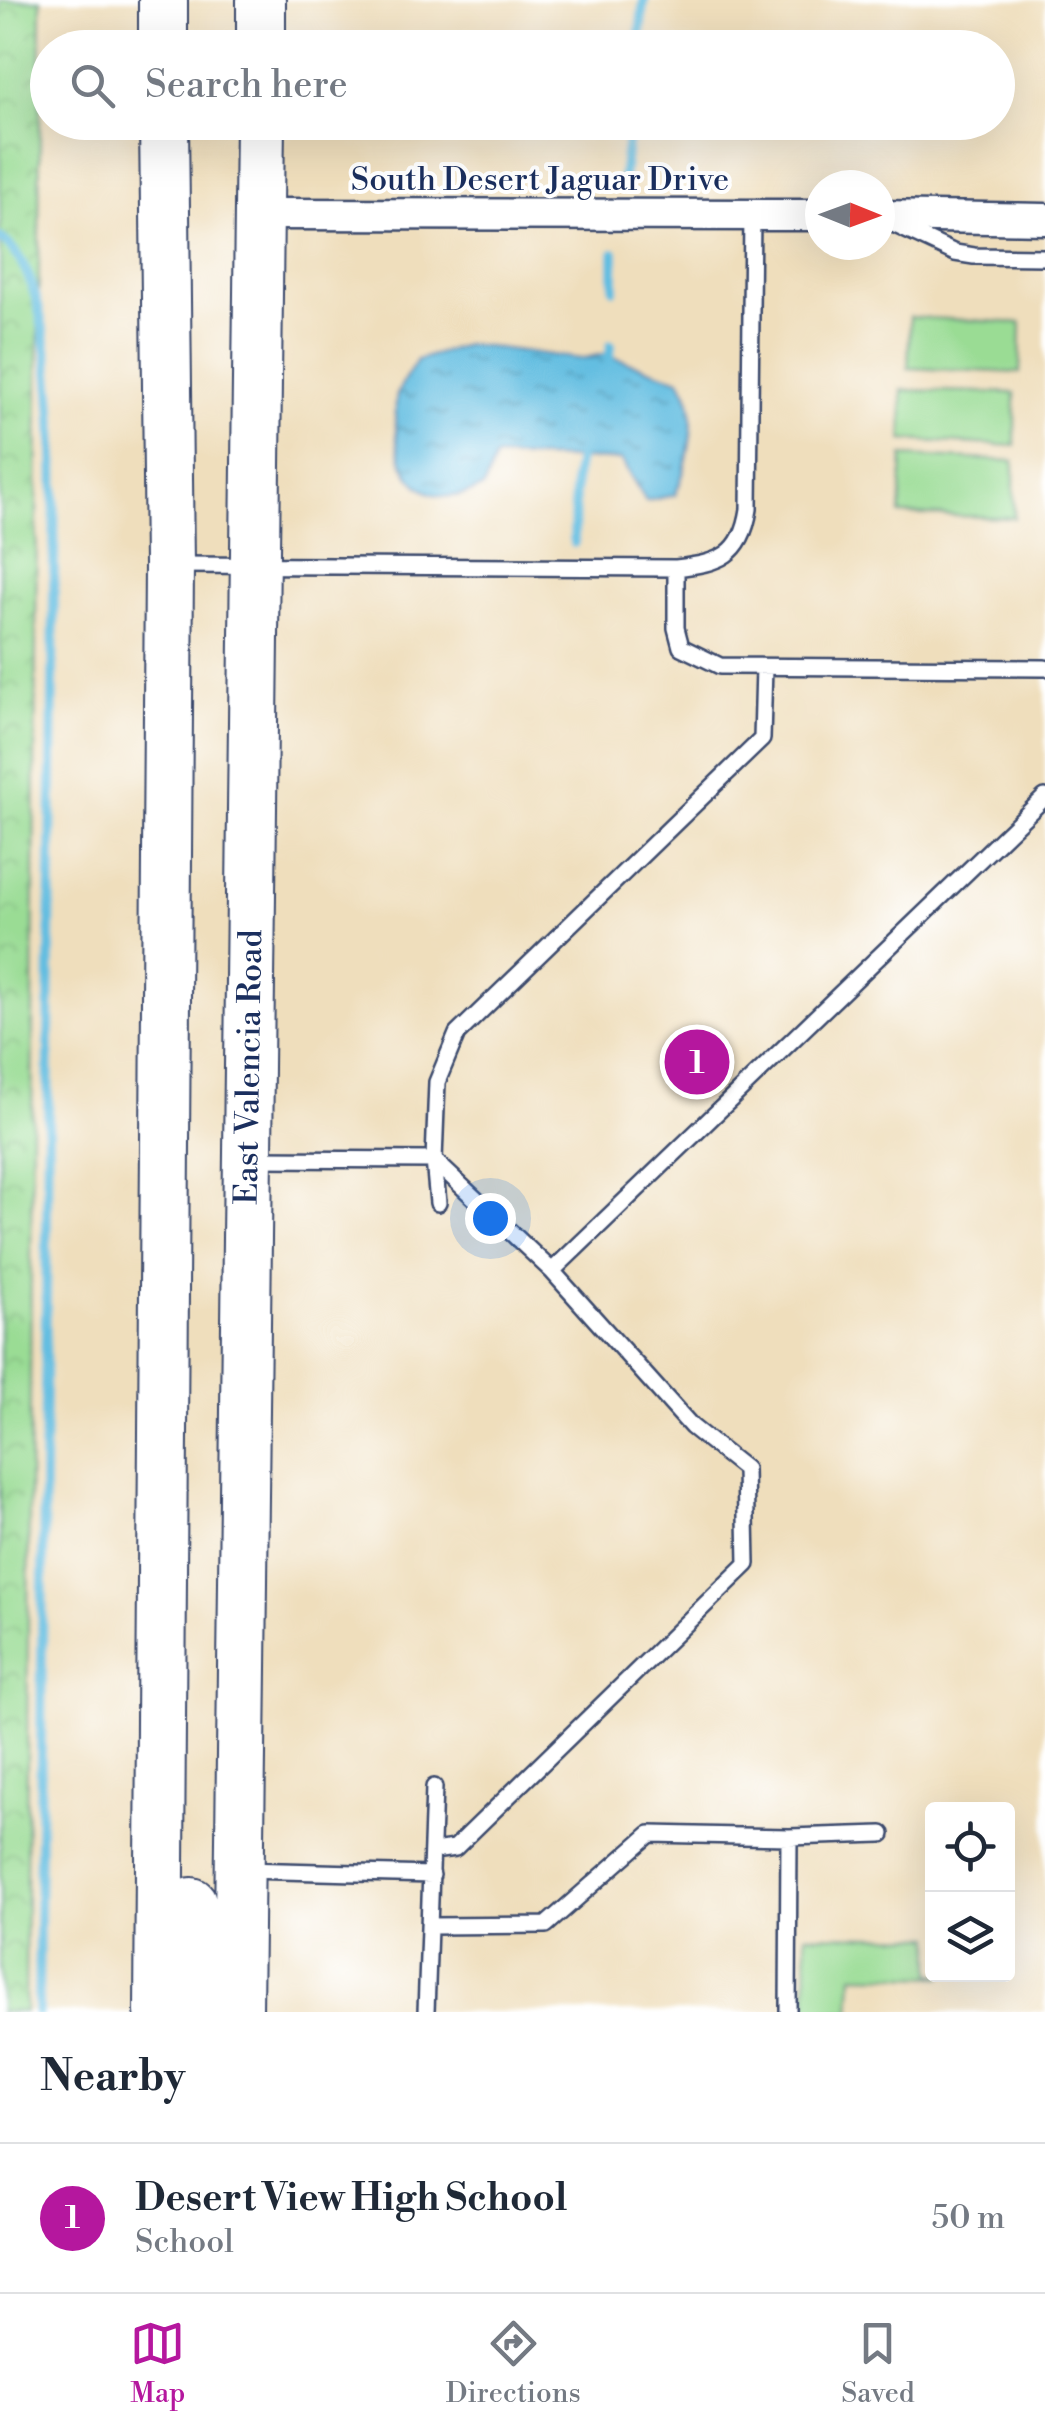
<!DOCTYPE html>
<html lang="en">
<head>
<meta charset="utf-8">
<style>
  body { margin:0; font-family:"Libre Bodoni",serif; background:#f2f2f3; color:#1f2937 }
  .controls { position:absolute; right:30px; bottom:30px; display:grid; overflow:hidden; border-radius:10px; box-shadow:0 10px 40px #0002 }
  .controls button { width:90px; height:90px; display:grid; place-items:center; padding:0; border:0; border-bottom:2px solid #e0e1e3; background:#fff; color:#1f2937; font:50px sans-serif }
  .compass { position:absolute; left:805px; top:170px; width:90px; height:90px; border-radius:50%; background:#fff; box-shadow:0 10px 40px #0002; rotate:91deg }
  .you { position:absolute; left:490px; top:1218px; width:35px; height:35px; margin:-25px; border:8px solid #fff; border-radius:50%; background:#1a73e8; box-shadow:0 0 0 15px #1a73e833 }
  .badge { display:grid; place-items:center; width:65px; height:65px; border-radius:50%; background:#b5179e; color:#fff; font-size:32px; font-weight:700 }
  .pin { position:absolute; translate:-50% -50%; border:5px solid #fff; box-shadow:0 2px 10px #0006 }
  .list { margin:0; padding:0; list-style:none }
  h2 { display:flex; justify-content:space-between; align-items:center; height:130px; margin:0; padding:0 40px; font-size:42px }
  h2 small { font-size:32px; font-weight:400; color:#747a83 }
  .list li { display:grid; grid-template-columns:65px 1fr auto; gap:30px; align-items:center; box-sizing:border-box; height:150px; padding:0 40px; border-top:2px solid #e0e1e3 }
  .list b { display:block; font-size:38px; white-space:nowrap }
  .list p { margin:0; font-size:32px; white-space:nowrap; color:#747a83 }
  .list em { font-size:32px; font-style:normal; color:#747a83 }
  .icon { flex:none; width:55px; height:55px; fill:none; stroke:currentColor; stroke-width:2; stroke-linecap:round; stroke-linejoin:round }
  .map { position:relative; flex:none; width:1045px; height:2012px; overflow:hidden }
  .search { position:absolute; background:#fff; box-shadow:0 10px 40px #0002; left:30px; right:30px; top:30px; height:110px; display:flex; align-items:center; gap:25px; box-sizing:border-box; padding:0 35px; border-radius:55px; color:#747a83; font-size:38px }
  .sheet { height:280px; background:#fff }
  nav { display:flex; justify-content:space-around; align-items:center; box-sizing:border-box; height:140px; border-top:2px solid #e0e1e3; background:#fff; font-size:28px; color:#747a83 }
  nav a { display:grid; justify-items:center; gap:5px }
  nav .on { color:#b5179e }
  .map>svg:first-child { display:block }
  .park { fill:url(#park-crowns); stroke:#5a8679; stroke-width:2.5 }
  .pitch { fill:#9adc94; stroke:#5a8679; stroke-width:2.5 }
  .water { fill:url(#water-ripples); stroke:#3f76a0; stroke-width:2.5 }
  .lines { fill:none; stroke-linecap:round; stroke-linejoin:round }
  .stream { stroke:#63bee1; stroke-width:10 }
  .service-casing { stroke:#3b496c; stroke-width:20 }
  .minor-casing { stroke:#3b496c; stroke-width:35 }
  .primary-casing { stroke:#3b496c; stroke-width:52 }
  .service { stroke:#fff; stroke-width:15 }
  .minor { stroke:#fff; stroke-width:30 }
  .primary { stroke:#fff; stroke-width:48 }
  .labels { text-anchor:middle; stroke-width:8; stroke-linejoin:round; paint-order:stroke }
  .street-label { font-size:32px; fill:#1b2f5e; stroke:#fff }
</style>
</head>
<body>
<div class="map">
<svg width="1045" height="2012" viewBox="0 0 1045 2012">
  <defs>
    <pattern id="park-crowns" width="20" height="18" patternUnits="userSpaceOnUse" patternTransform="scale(2.5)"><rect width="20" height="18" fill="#9adc94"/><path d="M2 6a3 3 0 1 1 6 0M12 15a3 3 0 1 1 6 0" fill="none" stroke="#84bd82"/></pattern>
    <pattern id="water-ripples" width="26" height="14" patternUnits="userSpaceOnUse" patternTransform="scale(2.5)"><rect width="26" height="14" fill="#63bee1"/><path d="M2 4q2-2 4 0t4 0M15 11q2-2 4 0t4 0" fill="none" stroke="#519bba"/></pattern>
  </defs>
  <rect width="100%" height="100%" fill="#fff"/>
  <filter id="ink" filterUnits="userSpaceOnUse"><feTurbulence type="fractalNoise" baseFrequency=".01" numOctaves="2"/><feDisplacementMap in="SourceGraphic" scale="20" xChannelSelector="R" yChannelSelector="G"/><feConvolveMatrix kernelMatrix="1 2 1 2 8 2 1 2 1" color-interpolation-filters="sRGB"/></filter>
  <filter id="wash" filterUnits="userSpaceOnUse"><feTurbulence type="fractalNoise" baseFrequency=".0048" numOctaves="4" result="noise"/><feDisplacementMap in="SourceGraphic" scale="40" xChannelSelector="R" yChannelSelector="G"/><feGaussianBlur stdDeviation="2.25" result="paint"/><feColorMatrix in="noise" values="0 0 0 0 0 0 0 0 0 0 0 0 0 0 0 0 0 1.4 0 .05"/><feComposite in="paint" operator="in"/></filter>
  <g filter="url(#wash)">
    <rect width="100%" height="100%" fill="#efdebc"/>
    <path class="park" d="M0 0H41L25 2012H0Z"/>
    <path class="pitch" d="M910 317 1021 323 1020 373 908 368Z
      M902 390 1015 393V446L903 440Z
      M903 456 1014 461V518L900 514Z
      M806 1935 932 1937V1974L942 1975V1977L853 1975 851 2012H807Z"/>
    <path class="water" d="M468 344 581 359 603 354 680 379C683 385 688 393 690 401 696 426 686 472 675 495L646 501 621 460 495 457 484 487C426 515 394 476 396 419 396 412 395 402 397 395 401 383 411 371 417 360Z"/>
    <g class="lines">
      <path class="stream" d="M638 48 644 0
        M623 177 630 122
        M0 238C67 280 53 517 54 592L38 2012
        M614 289V253
        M608 367 611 345
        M574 543 575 478 581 449"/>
    </g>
  </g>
  <g filter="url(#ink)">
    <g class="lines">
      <defs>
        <path id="service" d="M893 224 955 253 974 256 1045 257
          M173 565 676 568V628L681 647 720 666 1045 668
          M676 568C719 563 742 556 749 509L752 214
          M254 1159 434 1160 552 1271 1045 797
          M438 1203 434 1160 437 1082 457 1034 762 739 764 667
          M789 1837 882 1834
          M433 1851 455 1848 747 1564 745 1469 692 1427 552 1271
          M244 1870 432 1875
          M431 1926 546 1925 650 1834 789 1837 788 2012
          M426 2012 434 1787"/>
        <path id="minor" d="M260 214 820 215
          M880 216 1045 219"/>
        <path id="primary" d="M163 0V48
          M261 48V0
          M192 1902 193 2012
          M159 2012 169 565 164 122
          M238 2012 260 122"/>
      </defs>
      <use href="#service" class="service-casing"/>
      <use href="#minor" class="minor-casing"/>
      <use href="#primary" class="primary-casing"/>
      <use href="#service" class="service"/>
      <use href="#minor" class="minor"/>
      <use href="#primary" class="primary"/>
    </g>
  </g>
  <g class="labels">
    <g class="street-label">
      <text x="540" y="190">South Desert Jaguar Drive</text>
      <text transform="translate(248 1067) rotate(-89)" y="11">East Valencia Road</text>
    </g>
  </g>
</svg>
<div class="controls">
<button><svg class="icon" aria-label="locate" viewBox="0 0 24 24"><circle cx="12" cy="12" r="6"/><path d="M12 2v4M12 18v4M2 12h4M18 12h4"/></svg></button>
<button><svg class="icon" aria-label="layers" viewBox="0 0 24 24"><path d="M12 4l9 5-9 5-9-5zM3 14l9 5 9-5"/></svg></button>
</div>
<svg class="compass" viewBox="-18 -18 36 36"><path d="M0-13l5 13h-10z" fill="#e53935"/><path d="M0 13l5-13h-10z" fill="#747a83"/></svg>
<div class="you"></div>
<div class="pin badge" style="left:697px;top:1062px">1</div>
<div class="search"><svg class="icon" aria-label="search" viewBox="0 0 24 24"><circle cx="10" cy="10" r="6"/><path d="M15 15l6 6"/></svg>Search here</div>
</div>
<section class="sheet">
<h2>Nearby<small></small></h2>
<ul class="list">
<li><span class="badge">1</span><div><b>Desert View High School</b><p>School</p></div><em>50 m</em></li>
</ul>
</section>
<nav>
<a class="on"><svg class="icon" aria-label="map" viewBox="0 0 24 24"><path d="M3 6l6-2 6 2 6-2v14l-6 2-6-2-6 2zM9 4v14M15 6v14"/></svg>Map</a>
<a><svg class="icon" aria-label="directions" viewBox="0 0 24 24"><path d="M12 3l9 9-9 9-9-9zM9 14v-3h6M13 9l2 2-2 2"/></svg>Directions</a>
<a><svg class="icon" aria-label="saved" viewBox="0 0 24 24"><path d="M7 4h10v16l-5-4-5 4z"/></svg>Saved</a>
</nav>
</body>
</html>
